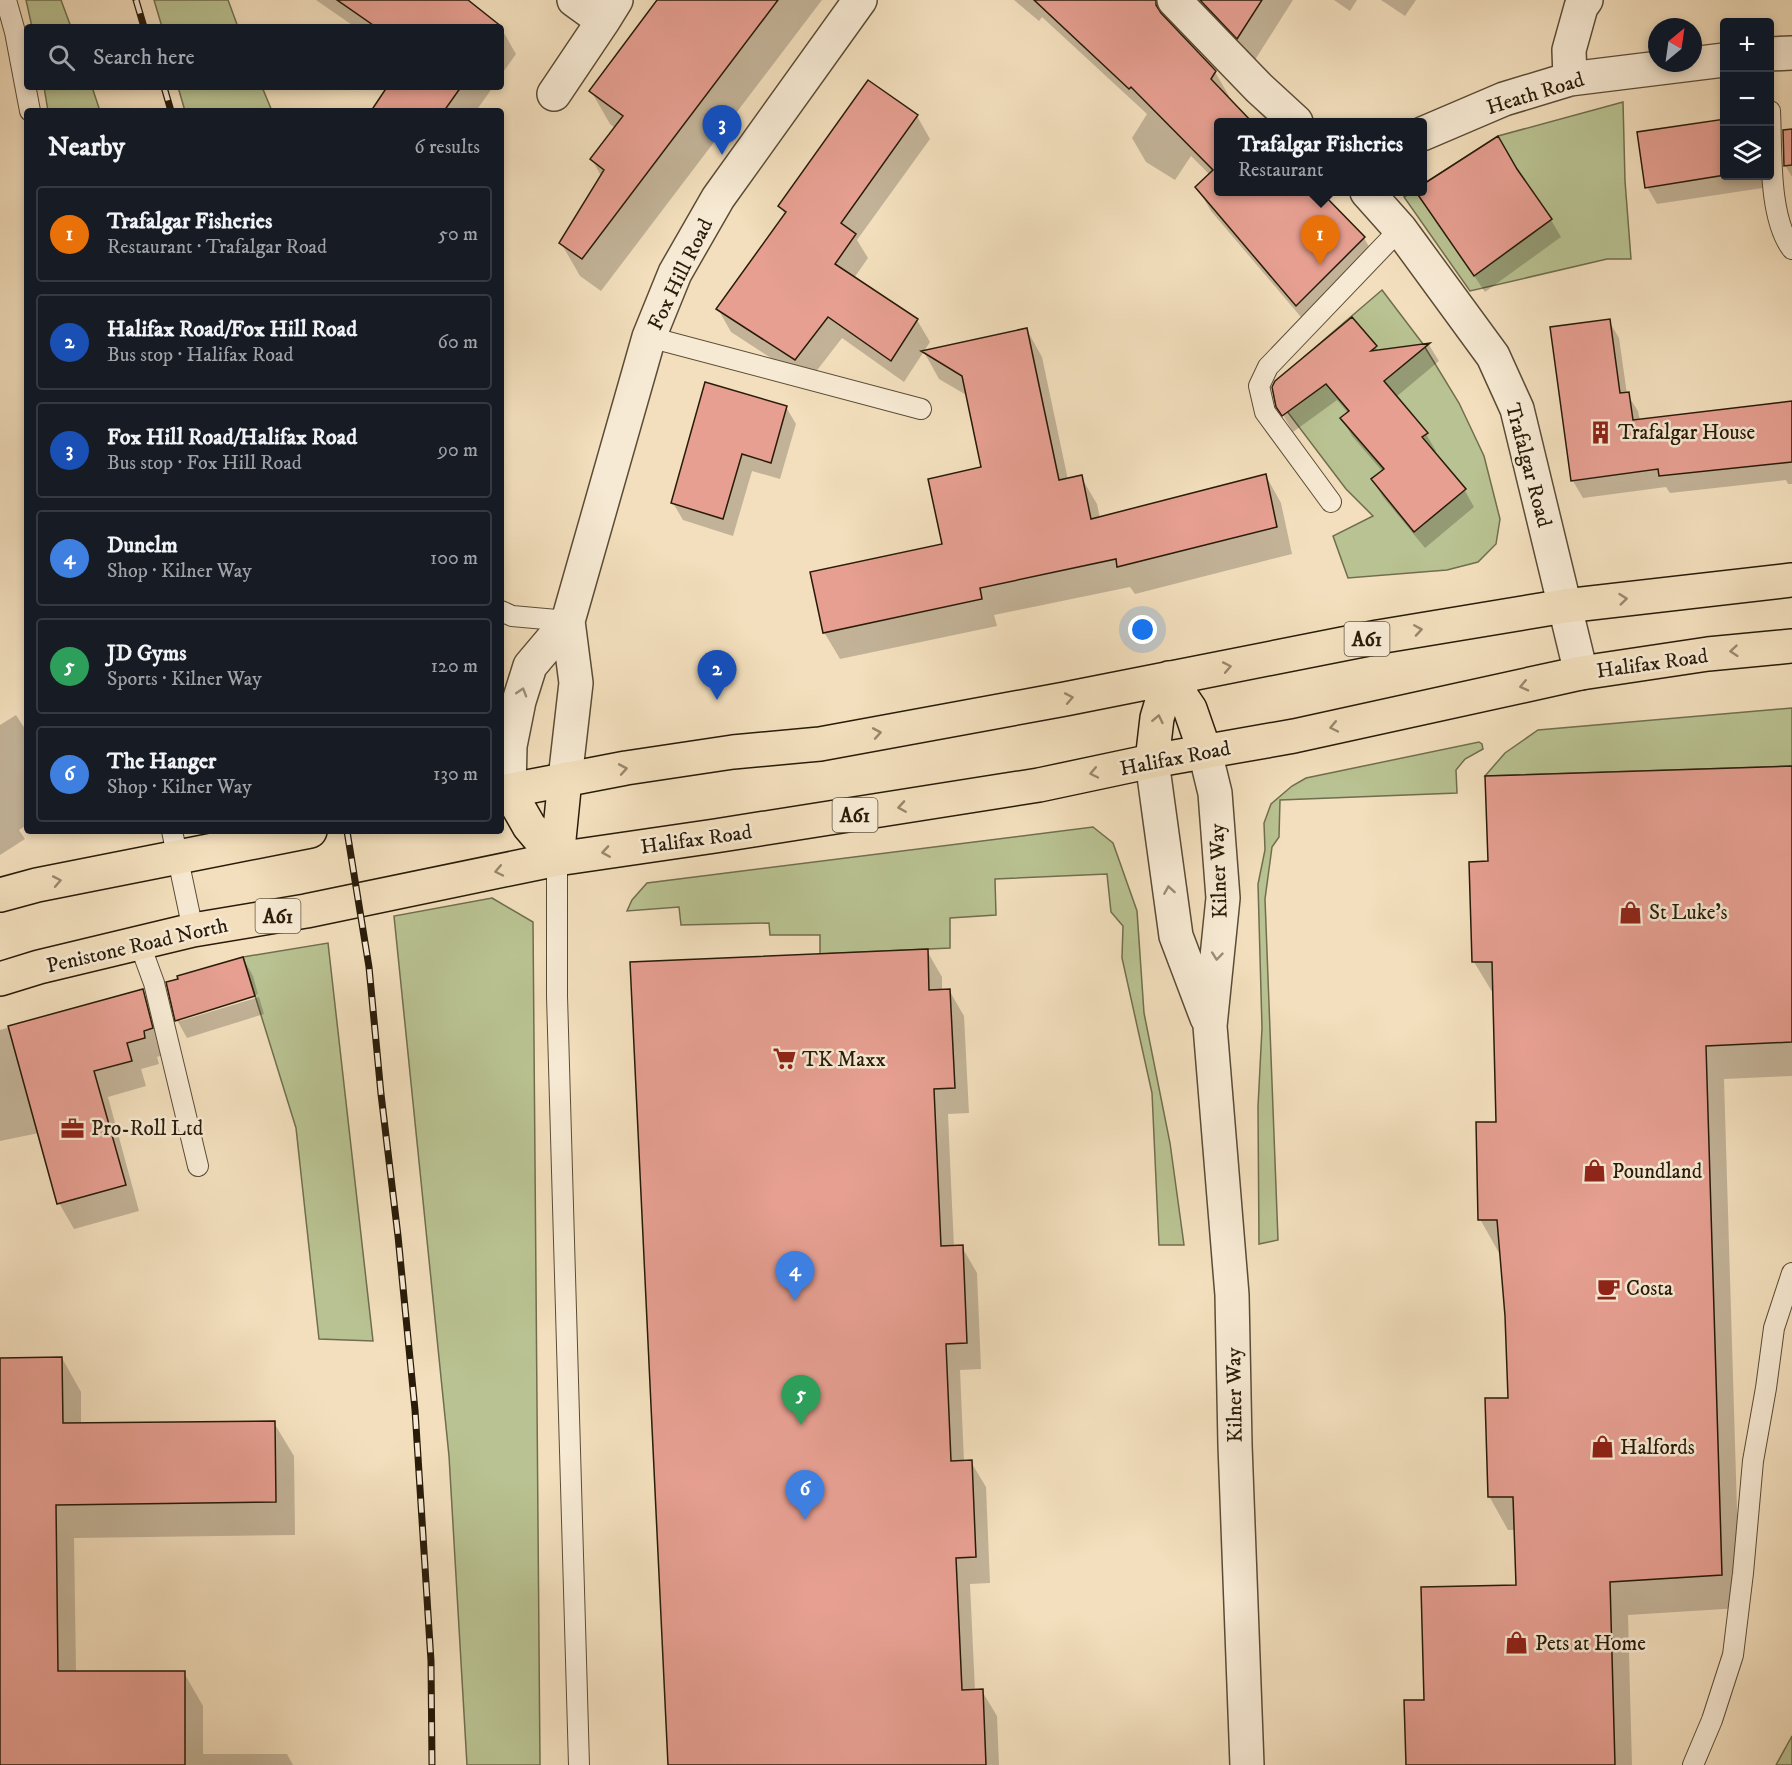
<!DOCTYPE html>
<html lang="en">
<head>
<meta charset="utf-8">
<style>
  body { margin:0; font-family:"IM FELL DW Pica",serif; background:#242831; color:#f1f3f6 }
  .controls { position:absolute; right:18px; top:18px; display:grid; overflow:hidden; border-radius:6px; box-shadow:0 3px 9px #0003 }
  .controls button { width:54px; height:54px; display:grid; place-items:center; padding:0; border:0; border-bottom:2px solid #363941; background:#171b24; color:#f1f3f6; font:30px sans-serif }
  .compass { position:absolute; left:1648px; top:18px; width:54px; height:54px; border-radius:50%; background:#171b24; box-shadow:0 3px 9px #0003; rotate:29deg }
  .you { position:absolute; left:1143px; top:630px; width:21px; height:21px; margin:-15px; border:4px solid #fff; border-radius:50%; background:#1a73e8; box-shadow:0 0 0 9px #1a73e833 }
  .badge { display:grid; place-items:center; width:39px; height:39px; border-radius:50%; background:#c59692; color:#fff; font-size:20px; font-weight:700 }
  .pin { position:absolute; translate:-50% -50px; filter:drop-shadow(0 2px 3px #0008) }
  .pin::after { content:''; position:absolute; top:32px; width:21px; height:18px; background:inherit; clip-path:polygon(0 0,100% 0,50% 100%) }
  .popup { position:absolute; left:1214px; top:118px; width:213px; height:78px; box-sizing:border-box; display:grid; place-content:center; border-radius:6px; background:#171b24; filter:drop-shadow(0 2px 4px #0005); font-size:20px; white-space:nowrap; color:#9ea1a6 }
  .popup b { font-size:22px; color:#f1f3f6 }
  .popup::after { content:''; position:absolute; left:50%; top:100%; margin-left:-12px; border:12px solid transparent; border-top-color:#171b24 }
  .list { margin:0; padding:0; list-style:none }
  h2 { display:flex; justify-content:space-between; align-items:center; height:78px; margin:0; padding:0 24px; font-size:26px }
  h2 small { font-size:20px; font-weight:400; color:#9ea1a6 }
  .list li { display:grid; grid-template-columns:39px 1fr auto; gap:18px; align-items:center; box-sizing:border-box; height:96px; margin:0 12px 12px; padding:0 12px; border:2px solid #363941; border-radius:6px }
  .list b { display:block; font-size:22px; white-space:nowrap }
  .list p { margin:0; font-size:20px; white-space:nowrap; color:#9ea1a6 }
  .list em { font-size:20px; font-style:normal; color:#9ea1a6 }
  .icon { flex:none; width:33px; height:33px; fill:none; stroke:currentColor; stroke-width:2; stroke-linecap:round; stroke-linejoin:round }
  .map { position:relative; flex:none; width:1792px; height:1765px; overflow:hidden }
  .search { position:absolute; background:#171b24; box-shadow:0 3px 9px #0003; left:24px; top:24px; width:480px; height:66px; display:flex; align-items:center; gap:15px; box-sizing:border-box; padding:0 21px; border-radius:6px; color:#9ea1a6; font-size:22px }
  .panel { position:absolute; background:#171b24; box-shadow:0 3px 9px #0003; left:24px; top:108px; width:480px; height:726px; border-radius:6px }
  .map>svg:first-child { display:block }
  .green { fill:#b9c292; stroke:#706e4e; stroke-width:1.5 }
  .shadow { fill:#0003 }
  .building { fill:#e69f91; stroke:#281b09; stroke-width:1.5 }
  .lines { fill:none; stroke-linecap:round; stroke-linejoin:round }
  .service-casing { stroke:#5b4c36; stroke-width:22 }
  .minor-casing { stroke:#5b4c36; stroke-width:36 }
  .tertiary-casing { stroke:#5b4c36; stroke-width:36 }
  .trunk-casing { stroke:#281b09; stroke-width:36 }
  .service { stroke:#f7ead4; stroke-width:20 }
  .minor { stroke:#f7ead4; stroke-width:33 }
  .tertiary { stroke:#f7ead4; stroke-width:33 }
  .trunk { stroke:#f3dfbd; stroke-width:33 }
  .rail-casing { stroke:#281b09; stroke-width:7 }
  .rail { stroke:#f7ead4; stroke-width:4.5; stroke-dasharray:14; stroke-linecap:butt }
  .oneway { stroke:#98876c }
  .oneway2 { stroke:#9a8d79 }
  .labels { text-anchor:middle; stroke-width:5; stroke-linejoin:round; paint-order:stroke }
  .shield { fill:#f7ead4; stroke:#665946; stroke-width:1.5 }
  .shield-label { font-size:20px; font-weight:bold; fill:#281b09 }
  .street-label { font-size:21px; fill:#281b09; stroke:#f7ead4 }
  .poi-label { font-size:21px; fill:#281b09; stroke:#f7ead4; text-anchor:start }
</style>
</head>
<body>
<div class="map">
<svg width="1792" height="1765" viewBox="0 0 1792 1765">
  <rect width="100%" height="100%" fill="#f3dfbd"/>
  <filter id="stains"><feTurbulence type="fractalNoise" baseFrequency=".00333" numOctaves="4"/><feColorMatrix values="0 0 0 0 .2 0 0 0 0 .09 0 0 0 0 .02 0 0 0 .5 -.17"/></filter>
  <radialGradient id="worn" r=".72"><stop offset=".6" stop-color="#630" stop-opacity="0"/><stop offset="1" stop-color="#630" stop-opacity=".3"/></radialGradient>
  <path class="green" d="M26 0H61L71 27H32Z
    M154 0H228L238 27H162Z
    M44 87H92L100 111H48Z
    M178 87H262L272 111H185Z
    M1623 102 1625 181 1631 259H1607L1470 291 1404 197 1412 192H1422V185L1498 136Z
    M1382 290 1423 344 1459 403 1484 456 1500 519 1496 544 1478 562 1447 570 1348 578 1333 536 1373 516 1346 489 1280 402 1304 357Z
    M1792 708V766L1485 776 1505 753 1538 730Z
    M1479 742 1482 744 1483 749 1465 759 1456 770 1457 793 1280 800 1279 837 1272 847 1265 899 1278 1240 1259 1244 1258 1107 1262 1028 1258 884 1265 850 1264 823 1271 804 1292 786 1306 778Z
    M1093 827 1113 843 1137 911 1144 1013 1170 1143 1184 1245H1159L1152 1093 1122 958 1123 926 1111 912 1107 874 995 879 996 915 950 918V948L820 954V935H770L769 923 681 925 679 907 627 911 632 900 647 883Z
    M492 898 533 922 540 1765H467L449 1456 394 916Z
    M328 943 373 1341 319 1339 296 1128 243 957Z
    M1792 1736V1765H1776Z"/>
  <path class="shadow" d="M316 0H466L500 27H355Z
    M659 0H822L601 291 580 276 561 243 601 176 592 159 615 128 610 124 591 91Z
    M1014 0H1132L1215 72 1229 96 1218 122V192H1319L1364 238 1378 262 1311 329 1211 211 1197 187 1210 175 1191 156 1175 180 1146 162 1132 138 1147 114 1042 17 1039 21Z
    M1219 0H1293L1253 63 1227 37 1212 11Z
    M1334 0H1357L1350 11Z
    M1381 0H1416L1405 16Z
    M501 28 516 54 501 75Z
    M389 87H493L476 111H373Z
    M917 116 930 139 857 240 868 258 854 278 917 320 930 342 904 382 842 338 808 382 731 332 718 309 785 215 780 206Z
    M1724 121V176H1769V187L1657 204 1647 187Z
    M1792 131V177L1785 165Z
    M1516 171 1551 220 1561 237 1485 292 1418 192H1422V187Z
    M1352 319 1379 352 1429 345 1439 361 1396 397 1426 434 1436 451 1434 453 1464 489 1474 507 1425 548 1383 497 1373 480 1383 472 1352 436 1342 418 1348 413 1337 400 1293 432 1278 406Z
    M1609 321 1619 338 1627 394 1638 411 1640 421 1792 403V484H1788L1786 480 1670 493 1666 487 1583 498 1573 481 1551 329Z
    M1027 330 1042 357 1068 480 1081 477 1097 504 1100 518 1266 476 1281 503 1292 554 1135 594 1130 587 994 615 997 626 840 659 824 632 944 546 983 468 968 396 939 379 924 352Z
    M786 407 796 424 780 479 752 471 733 536 683 520 673 503Z
    M16 715 27 732V825L19 830 25 839 0 855V725Z
    M1792 767V1076L1724 1079 1740 1608 1628 1615 1632 1765H1408L1426 1701 1517 1586 1515 1530H1508L1489 1496 1509 1399 1507 1315 1501 1253H1499L1480 1219 1498 1123 1494 995 1474 962 1470 863H1490Z
    M927 951 942 977V991L949 990 964 1016 969 1113 948 1114 951 1183 954 1247H962L977 1273 981 1369 960 1370 964 1462H971L986 1487 990 1583 970 1584 975 1691H982L997 1716 999 1765H669Z
    M243 958 253 976 258 994 180 1018V1021L259 997 264 1014 187 1038 177 1020 168 983Z
    M142 990 157 1016 166 1054 157 1057 159 1064 141 1069 146 1086 108 1097 139 1211 74 1229 59 1203 39 1133 0 1141V1030Z
    M62 1358 81 1392V1424L274 1423 294 1456 295 1535 74 1538 76 1672 184 1673 203 1706V1754H287L293 1765H0V1359Z"/>
  <path class="building" d="M337 0H468L502 27 501 28 376 27Z
    M657 0H778L582 259 559 243 604 170 590 159 623 116 589 91Z
    M1034 0H1156V5L1161 13 1216 71 1211 79 1253 123H1218V192H1321L1365 237 1296 306 1195 187 1213 170 1131 87 1129 89Z
    M1200 0H1262L1237 39Z
    M868 80 918 115 841 223 856 234 835 264 918 319 891 361 828 317 795 360 716 309 786 212 778 206Z
    M387 87H461L444 111H371Z
    M1725 119V175L1645 188 1637 132Z
    M1792 129V165L1784 166 1783 130Z
    M1498 136 1517 169 1552 219 1474 276 1416 192H1422V185Z
    M1352 317 1377 346 1371 351 1430 343 1384 381 1428 433 1422 437 1466 489 1414 532 1371 479 1384 469 1340 418 1349 411 1326 384 1282 416 1276 407 1272 387 1275 381Z
    M1610 319 1620 393 1629 392 1633 420 1792 401V462L1659 476 1658 469 1571 481 1550 327Z
    M1027 328 1059 480 1082 475 1091 519 1266 474 1277 527 1117 567 1116 559 980 588 982 599 823 633 810 572 942 544 928 479 981 467 962 376 921 351Z
    M705 382 787 406 771 463 742 454 723 519 671 503Z
    M1792 766V1042L1706 1046 1722 1575 1610 1582 1615 1765H1406L1404 1700H1424L1421 1587 1516 1585 1513 1497H1488L1485 1398H1508L1505 1316 1497 1220H1478L1476 1122H1496L1492 962H1472L1469 862 1488 861 1485 776Z
    M928 949 929 990 950 989 955 1088 934 1089 937 1156 941 1246 963 1245 967 1343 946 1344 951 1461 972 1460 976 1557 956 1558 962 1690 983 1689 986 1765H668L630 962Z
    M243 957 255 996 175 1021 166 982 178 979 177 976Z
    M143 989 153 1028 144 1031 145 1038 127 1043 132 1061 94 1071 126 1185 57 1204 8 1026Z
    M62 1357 63 1423 275 1421 276 1502 56 1505 58 1671H185V1765H0V1358Z"/>
  <g class="lines">
    <defs>
      <path id="service" d="M6 0 15 32 30 111
        M1770 111C1772 150 1768 217 1792 249
        M649 337 921 409
        M1331 502 1265 412 1259 386 1268 367 1400 229
        M501 611 512 616 568 621
        M172 831 193 930
        M557 859V996L579 1765
        M139 942 154 983 198 1166
        M1693 1765 1712 1720 1733 1655 1743 1573 1753 1461 1766 1388 1774 1328 1792 1273"/>
      <path id="minor" d="M574 0 603 21 616 0
        M1174 0 1259 88 1296 122
        M1770 54 1792 53
        M1570 79 1569 50 1581 7 1586 0
        M554 94 603 21
        M1422 134 1504 99 1570 79 1724 60
        M1367 192 1400 229 1493 356 1517 409 1581 673
        M1205 752 1215 793 1223 898 1210 1026 1232 1295 1235 1445 1247 1765
        M1152 761 1176 936 1207 1018"/>
      <path id="tertiary" d="M565 779 576 683 568 621 649 337 675 273 718 198 860 0
        M509 791 510 746 519 701 530 666 568 621"/>
      <path id="trunk" d="M1169 678 1190 709 1205 752
        M1152 761 1157 718 1169 678
        M509 791 529 826 557 859
        M501 792 626 768 733 752 820 744 1065 699 1378 637 1565 606 1792 580
        M557 859 565 779
        M0 895 37 885 310 831
        M0 979 39 967 193 930 306 911 557 859 715 836 1039 785 1152 761 1294 736 1581 673 1708 654 1792 646"/>
    </defs>
    <use href="#service" class="service-casing"/>
    <use href="#minor" class="minor-casing"/>
    <use href="#tertiary" class="tertiary-casing"/>
    <use href="#trunk" class="trunk-casing"/>
    <use href="#service" class="service"/>
    <use href="#minor" class="minor"/>
    <use href="#tertiary" class="tertiary"/>
    <use href="#trunk" class="trunk"/>
    <defs>
      <path id="rail" d="M136 0 144 27
        M164 87 171 111
        M347 831 369 967 381 1094 398 1236 415 1410 431 1661 432 1765"/>
    </defs>
    <use href="#rail" class="rail-casing"/>
    <use href="#rail" class="rail"/>
  </g>
  <defs><path id="oneway-chevron" d="M-2-3.5L2.5 0L-2 3.5" fill="none" stroke-width="1.6" stroke-linecap="round" stroke-linejoin="round" transform="scale(1.5)"/></defs>
  <g class="oneway">
    <use href="#oneway-chevron" transform="translate(1623 599) rotate(-6)"/>
    <use href="#oneway-chevron" transform="translate(1418 630) rotate(-9)"/>
    <use href="#oneway-chevron" transform="translate(1734 651) rotate(175)"/>
    <use href="#oneway-chevron" transform="translate(1227 667) rotate(-11)"/>
    <use href="#oneway-chevron" transform="translate(1524 686) rotate(167)"/>
    <use href="#oneway-chevron" transform="translate(1069 698) rotate(-11)"/>
    <use href="#oneway-chevron" transform="translate(1158 719) rotate(-78)"/>
    <use href="#oneway-chevron" transform="translate(1334 727) rotate(168)"/>
    <use href="#oneway-chevron" transform="translate(877 733) rotate(-10)"/>
    <use href="#oneway-chevron" transform="translate(623 769) rotate(-10)"/>
    <use href="#oneway-chevron" transform="translate(1094 773) rotate(168)"/>
    <use href="#oneway-chevron" transform="translate(902 807) rotate(171)"/>
    <use href="#oneway-chevron" transform="translate(606 852) rotate(171)"/>
    <use href="#oneway-chevron" transform="translate(499 871) rotate(168)"/>
    <use href="#oneway-chevron" transform="translate(57 881) rotate(-11)"/>
  </g>
  <g class="oneway2">
    <use href="#oneway-chevron" transform="translate(522 692) rotate(-73)"/>
    <use href="#oneway-chevron" transform="translate(1169 890) rotate(-99)"/>
    <use href="#oneway-chevron" transform="translate(1217 956) rotate(96)"/>
  </g>
  <defs>
    <symbol id="building-bare" viewBox="-9 -9 18 18"><path d="M-4-6H4V6H1V3H-1V6H-4ZM-2.5-4.3h1.7v1.8h-1.7ZM.8-4.3h1.7v1.8H.8ZM-2.5-1h1.7V.8h-1.7ZM.8-1h1.7V.8H.8Z" fill="#8f2418" stroke="#f7ead4" stroke-width="2.5" paint-order="stroke"/></symbol>
    <symbol id="shop-bare" viewBox="-9 -9 18 18"><path d="M-5-2.5h2.3a2.7 3.5 0 0 1 5.4 0H5L5.5 6h-11ZM-1.5-2.5h3a1.5 2.3 0 0 0-3 0Z" fill="#8f2418" stroke="#f7ead4" stroke-width="2.5" paint-order="stroke"/></symbol>
    <symbol id="supermarket-bare" viewBox="-9 -9 18 18"><path d="M-6-5.5h2.5l.6 2H6L4.5 2H-2.5L-4.4-4H-6ZM-1.5 3.2a1.3 1.3 0 1 0 .1 0ZM3 3.2a1.3 1.3 0 1 0 .1 0Z" fill="#8f2418" stroke="#f7ead4" stroke-width="2.5" paint-order="stroke"/></symbol>
    <symbol id="office-bare" viewBox="-9 -9 18 18"><path d="M-6-3h4V-5.5h4V-3h4V5H-6ZM-1-4.5V-3h2v-1.5ZM-6 0V1H6V0Z" fill="#8f2418" stroke="#f7ead4" stroke-width="2.5" paint-order="stroke"/></symbol>
    <symbol id="cafe-bare" viewBox="-9 -9 18 18"><path d="M-5.5-4.5H6V0H3Q3 3.5 0 3.5H-2.5Q-5.5 3.5-5.5 0ZM3-3.2v2h1.7v-2ZM-6 4.5H4V6H-6Z" fill="#8f2418" stroke="#f7ead4" stroke-width="2.5" paint-order="stroke"/></symbol>
  </defs>
  <g fill-rule="evenodd">
    <use href="#building-bare" x="1584" y="416" width="33" height="33"/>
    <use href="#shop-bare" x="1614" y="896" width="33" height="33"/>
    <use href="#supermarket-bare" x="768" y="1042" width="33" height="33"/>
    <use href="#office-bare" x="56" y="1112" width="33" height="33"/>
    <use href="#shop-bare" x="1578" y="1154" width="33" height="33"/>
    <use href="#cafe-bare" x="1592" y="1272" width="33" height="33"/>
    <use href="#shop-bare" x="1586" y="1430" width="33" height="33"/>
    <use href="#shop-bare" x="1500" y="1626" width="33" height="33"/>
  </g>
  <g class="labels">
    <g class="shield">
      <rect x="1344.5" y="622" width="45" height="34" rx="4.5"/>
      <rect x="832.5" y="798" width="45" height="34" rx="4.5"/>
      <rect x="255.5" y="899" width="45" height="34" rx="4.5"/>
    </g>
    <g class="shield-label">
      <text x="1367" y="646">A61</text>
      <text x="855" y="822">A61</text>
      <text x="278" y="923">A61</text>
    </g>
    <g class="street-label">
      <text transform="translate(1535 93) rotate(-17)" y="7">Heath Road</text>
      <text transform="translate(680 274) rotate(-64)" y="7">Fox Hill Road</text>
      <text transform="translate(1529 465) rotate(75)" y="7">Trafalgar Road</text>
      <text transform="translate(1652 663) rotate(-8)" y="7">Halifax Road</text>
      <text transform="translate(1175 758) rotate(-11)" y="7">Halifax Road</text>
      <text transform="translate(696 839) rotate(-8)" y="7">Halifax Road</text>
      <text transform="translate(1218 871) rotate(-92)" y="7">Kilner Way</text>
      <text transform="translate(137 945) rotate(-13)" y="7">Penistone Road North</text>
      <text transform="translate(1234 1395) rotate(-91)" y="7">Kilner Way</text>
    </g>
    <g class="poi-label">
      <text x="1618" y="439">Trafalgar House</text>
      <text x="1649" y="919">St Luke's</text>
      <text x="802" y="1066">TK Maxx</text>
      <text x="91" y="1135">Pro-Roll Ltd</text>
      <text x="1612" y="1178">Poundland</text>
      <text x="1626" y="1295">Costa</text>
      <text x="1620" y="1454">Halfords</text>
      <text x="1535" y="1650">Pets at Home</text>
    </g>
  </g>
  <rect width="100%" height="100%" filter="url(#stains)"/>
  <rect width="100%" height="100%" fill="url(#worn)"/>
</svg>
<div class="controls">
<button>+</button>
<button>−</button>
<button><svg class="icon" aria-label="layers" viewBox="0 0 24 24"><path d="M12 4l9 5-9 5-9-5zM3 14l9 5 9-5"/></svg></button>
</div>
<svg class="compass" viewBox="-18 -18 36 36"><path d="M0-13l5 13h-10z" fill="#e53935"/><path d="M0 13l5-13h-10z" fill="#9ea1a6"/></svg>
<div class="you"></div>
<div class="pin badge" style="left:1320px;top:265px;background:#e8710a">1</div>
<div class="popup"><b>Trafalgar Fisheries</b>Restaurant</div>
<div class="pin badge" style="left:717px;top:700px;background:#1a4fb4">2</div>
<div class="pin badge" style="left:722px;top:155px;background:#1a4fb4">3</div>
<div class="pin badge" style="left:795px;top:1301px;background:#3f7fe0">4</div>
<div class="pin badge" style="left:801px;top:1425px;background:#2e9e5b">5</div>
<div class="pin badge" style="left:805px;top:1520px;background:#3f7fe0">6</div>
<div class="search"><svg class="icon" aria-label="search" viewBox="0 0 24 24"><circle cx="10" cy="10" r="6"/><path d="M15 15l6 6"/></svg>Search here</div>
<section class="panel">
<h2>Nearby<small>6 results</small></h2>
<ul class="list">
<li><span class="badge" style="background:#e8710a">1</span><div><b>Trafalgar Fisheries</b><p>Restaurant · Trafalgar Road</p></div><em>50 m</em></li>
<li><span class="badge" style="background:#1a4fb4">2</span><div><b>Halifax Road/Fox Hill Road</b><p>Bus stop · Halifax Road</p></div><em>60 m</em></li>
<li><span class="badge" style="background:#1a4fb4">3</span><div><b>Fox Hill Road/Halifax Road</b><p>Bus stop · Fox Hill Road</p></div><em>90 m</em></li>
<li><span class="badge" style="background:#3f7fe0">4</span><div><b>Dunelm</b><p>Shop · Kilner Way</p></div><em>100 m</em></li>
<li><span class="badge" style="background:#2e9e5b">5</span><div><b>JD Gyms</b><p>Sports · Kilner Way</p></div><em>120 m</em></li>
<li><span class="badge" style="background:#3f7fe0">6</span><div><b>The Hanger</b><p>Shop · Kilner Way</p></div><em>130 m</em></li>
</ul>
</section>
</div>
</body>
</html>
